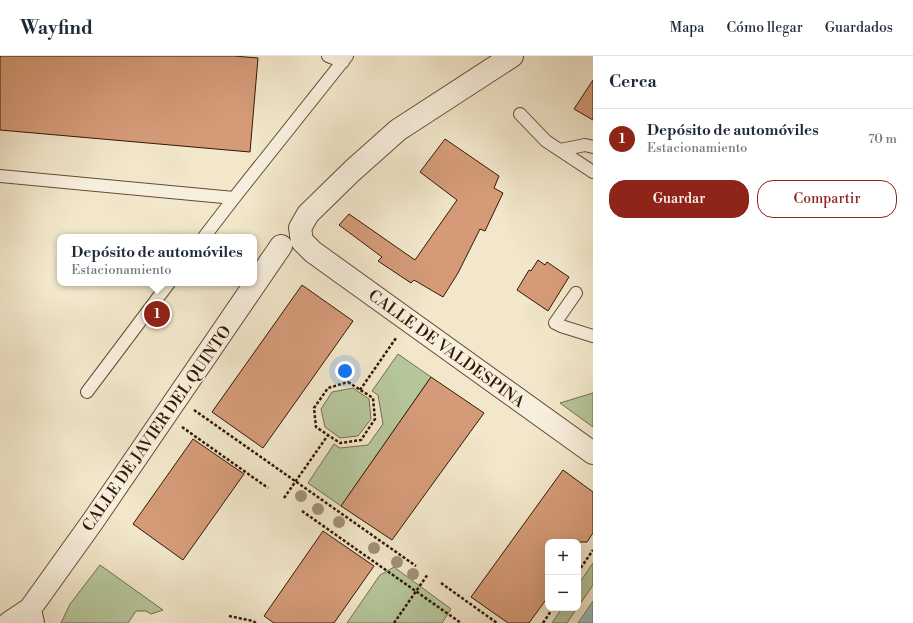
<!DOCTYPE html>
<html lang="es">
<head>
<meta charset="utf-8">
<style>
  body { margin:0; font-family:"Libre Bodoni",serif; background:#f2f2f3; color:#1f2937 }
  .controls { position:absolute; right:12px; bottom:12px; display:grid; overflow:hidden; border-radius:8px; box-shadow:0 4px 16px #0002 }
  .controls button { width:36px; height:36px; display:grid; place-items:center; padding:0; border:0; border-bottom:1px solid #e0e1e3; background:#fff; color:#1f2937; font:20px sans-serif }
  .you { position:absolute; left:345px; top:315px; width:14px; height:14px; margin:-10px; border:3px solid #fff; border-radius:50%; background:#1a73e8; box-shadow:0 0 0 6px #1a73e833 }
  .badge { display:grid; place-items:center; width:26px; height:26px; border-radius:50%; background:#8f2418; color:#fff; font-size:13px; font-weight:700 }
  .pin { position:absolute; translate:-50% -50%; border:2px solid #fff; box-shadow:0 1px 4px #0006 }
  .popup { position:absolute; left:57px; top:178px; width:200px; height:52px; box-sizing:border-box; display:grid; place-content:center; border-radius:8px; background:#fff; filter:drop-shadow(0 1px 3px #0005); font-size:13px; white-space:nowrap; color:#747a83 }
  .popup b { font-size:15px; color:#1f2937 }
  .popup::after { content:''; position:absolute; left:50%; top:100%; margin-left:-8px; border:8px solid transparent; border-top-color:#fff }
  .list { margin:0; padding:0; list-style:none }
  h2 { display:flex; justify-content:space-between; align-items:center; height:52px; margin:0; padding:0 16px; font-size:17px }
  h2 small { font-size:13px; font-weight:400; color:#747a83 }
  .list li { display:grid; grid-template-columns:26px 1fr auto; gap:12px; align-items:center; box-sizing:border-box; height:60px; padding:0 16px; border-top:1px solid #e0e1e3 }
  .list b { display:block; font-size:15px; white-space:nowrap }
  .list p { margin:0; font-size:13px; white-space:nowrap; color:#747a83 }
  .list em { font-size:13px; font-style:normal; color:#747a83 }
  .actions { display:flex; gap:8px; padding:12px 16px }
  .actions a { flex:1; padding:9px 0; border:1px solid #8f2418; border-radius:16px; text-align:center; font-size:14px; color:#8f2418 }
  .actions .main { background:#8f2418; color:#fff }
  .map { position:relative; flex:none; width:593px; height:567px; overflow:hidden }
  header { display:flex; align-items:center; gap:24px; box-sizing:border-box; height:56px; padding:0 20px; background:#fff; border-bottom:1px solid #e0e1e3 }
  header strong { font-size:19px }
  nav { display:flex; gap:22px; margin-inline-start:auto; font-size:14px }
  main { display:flex }
  aside { flex:1; background:#fff }
  .map>svg:first-child { display:block }
  .green { fill:#b6c69b; stroke:#756f4f }
  .water { fill:#9bbfb9; stroke:#727c70 }
  .building { fill:#d59b79; stroke:#341803 }
  .lines { fill:none; stroke-linecap:round; stroke-linejoin:round }
  .service-casing { stroke:#644c35; stroke-width:14 }
  .minor-casing { stroke:#644c35; stroke-width:24 }
  .path { stroke:#341803; stroke-width:2.5; stroke-dasharray:3 2; stroke-linecap:butt }
  .service { stroke:#f7efdd; stroke-width:12 }
  .minor { stroke:#f7efdd; stroke-width:22 }
  .tree { fill:#9f9276 }
  .labels { text-anchor:middle; stroke-width:3; stroke-linejoin:round; paint-order:stroke }
  .street-label { font-size:16px; fill:#341803; stroke:#f7efdd }
</style>
</head>
<body>
<header>
<strong>Wayfind</strong>
<nav><a>Mapa</a><a>Cómo llegar</a><a>Guardados</a></nav>
</header>
<main>
<div class="map">
<svg width="593" height="567" viewBox="0 0 593 567">
  <rect width="100%" height="100%" fill="#f2e7cb"/>
  <filter id="stains"><feTurbulence type="fractalNoise" baseFrequency=".005" numOctaves="4"/><feColorMatrix values="0 0 0 0 .2 0 0 0 0 .09 0 0 0 0 .02 0 0 0 .5 -.17"/></filter>
  <radialGradient id="worn" r=".72"><stop offset=".6" stop-color="#630" stop-opacity="0"/><stop offset="1" stop-color="#630" stop-opacity=".3"/></radialGradient>
  <path class="green" d="M398 298 431 321 341 450 308 427 334 388 340 392 368 389 383 368 378 339 372 335Z
    M353 332 369 343 371 363 358 380 340 382 325 371 321 353 332 336Z
    M593 337V371L560 347Z
    M593 507V529L578 551V529Z
    M100 509 163 554 151 558 146 555H136L128 567H61L70 548Z
    M394 511 451 553 442 567H347L380 519Z
    M562 552H577L567 567H552Z"/>
  <path class="water" d="M593 545V567H578Z"/>
  <path class="building" d="M0 0H234L258 2 250 96 0 74Z
    M593 24V64L574 53Z
    M445 83 499 120 494 132 503 137 485 175 480 173 458 217 443 241 414 224 411 227 378 205 382 201 339 169 349 158 415 204 457 144 420 116Z
    M538 204 545 209 547 206 569 221 548 255 517 234 529 214 531 215Z
    M302 229 353 265 263 392 212 356Z
    M431 321 484 357 392 484 341 450Z
    M193 383 244 418 183 504 133 468Z
    M563 414 593 436V477L587 486H548V541L529 567H508L471 541Z
    M323 475 374 510 334 567H274L264 560Z"/>
  <g class="lines">
    <defs>
      <path id="service" d="M328 0 343 6
        M520 58 546 85 593 116
        M560 94 585 89 593 91
        M0 120 234 142
        M204 181 234 142 347 0
        M576 237 555 267 561 270 593 280
        M87 336 169 227"/>
      <path id="minor" d="M512 0 398 74 352 115 308 158 300 172 302 185 313 196 593 397
        M30 553 93 465 281 190
        M9 567 30 553 33 567"/>
    </defs>
    <use href="#service" class="service-casing"/>
    <use href="#minor" class="minor-casing"/>
    <path class="path" d="M348 326 373 342 375 363 361 384 340 387 316 371 314 352 328 332Z
      M360 334 396 282
      M194 354 416 510
      M182 371 268 432
      M284 442 328 379
      M302 455 461 567
      M578 516 593 494
      M441 527 497 567
      M229 560 253 565 256 567
      M394 567 428 518
      M543 567 553 552"/>
    <use href="#service" class="service"/>
    <use href="#minor" class="minor"/>
  </g>
  <g class="tree">
    <circle cx="301" cy="440" r="6"/>
    <circle cx="318" cy="453" r="6"/>
    <circle cx="339" cy="466" r="6"/>
    <circle cx="374" cy="492" r="6"/>
    <circle cx="397" cy="506" r="6"/>
    <circle cx="413" cy="518" r="6"/>
  </g>
  <g class="labels">
    <g class="street-label">
      <text transform="translate(447 292) rotate(36)" y="6">CALLE DE VALDESPINA</text>
      <text transform="translate(156 372) rotate(-55)" y="6">CALLE DE JAVIER DEL QUINTO</text>
    </g>
  </g>
  <rect width="100%" height="100%" filter="url(#stains)"/>
  <rect width="100%" height="100%" fill="url(#worn)"/>
</svg>
<div class="controls">
<button>+</button>
<button>−</button>
</div>
<div class="you"></div>
<div class="pin badge" style="left:157px;top:258px">1</div>
<div class="popup"><b>Depósito de automóviles</b>Estacionamiento</div>
</div>
<aside>
<h2>Cerca<small></small></h2>
<ul class="list">
<li><span class="badge">1</span><div><b>Depósito de automóviles</b><p>Estacionamiento</p></div><em>70 m</em></li>
</ul>
<div class="actions"><a class="main">Guardar</a><a>Compartir</a></div>
</aside>
</main>
</body>
</html>
